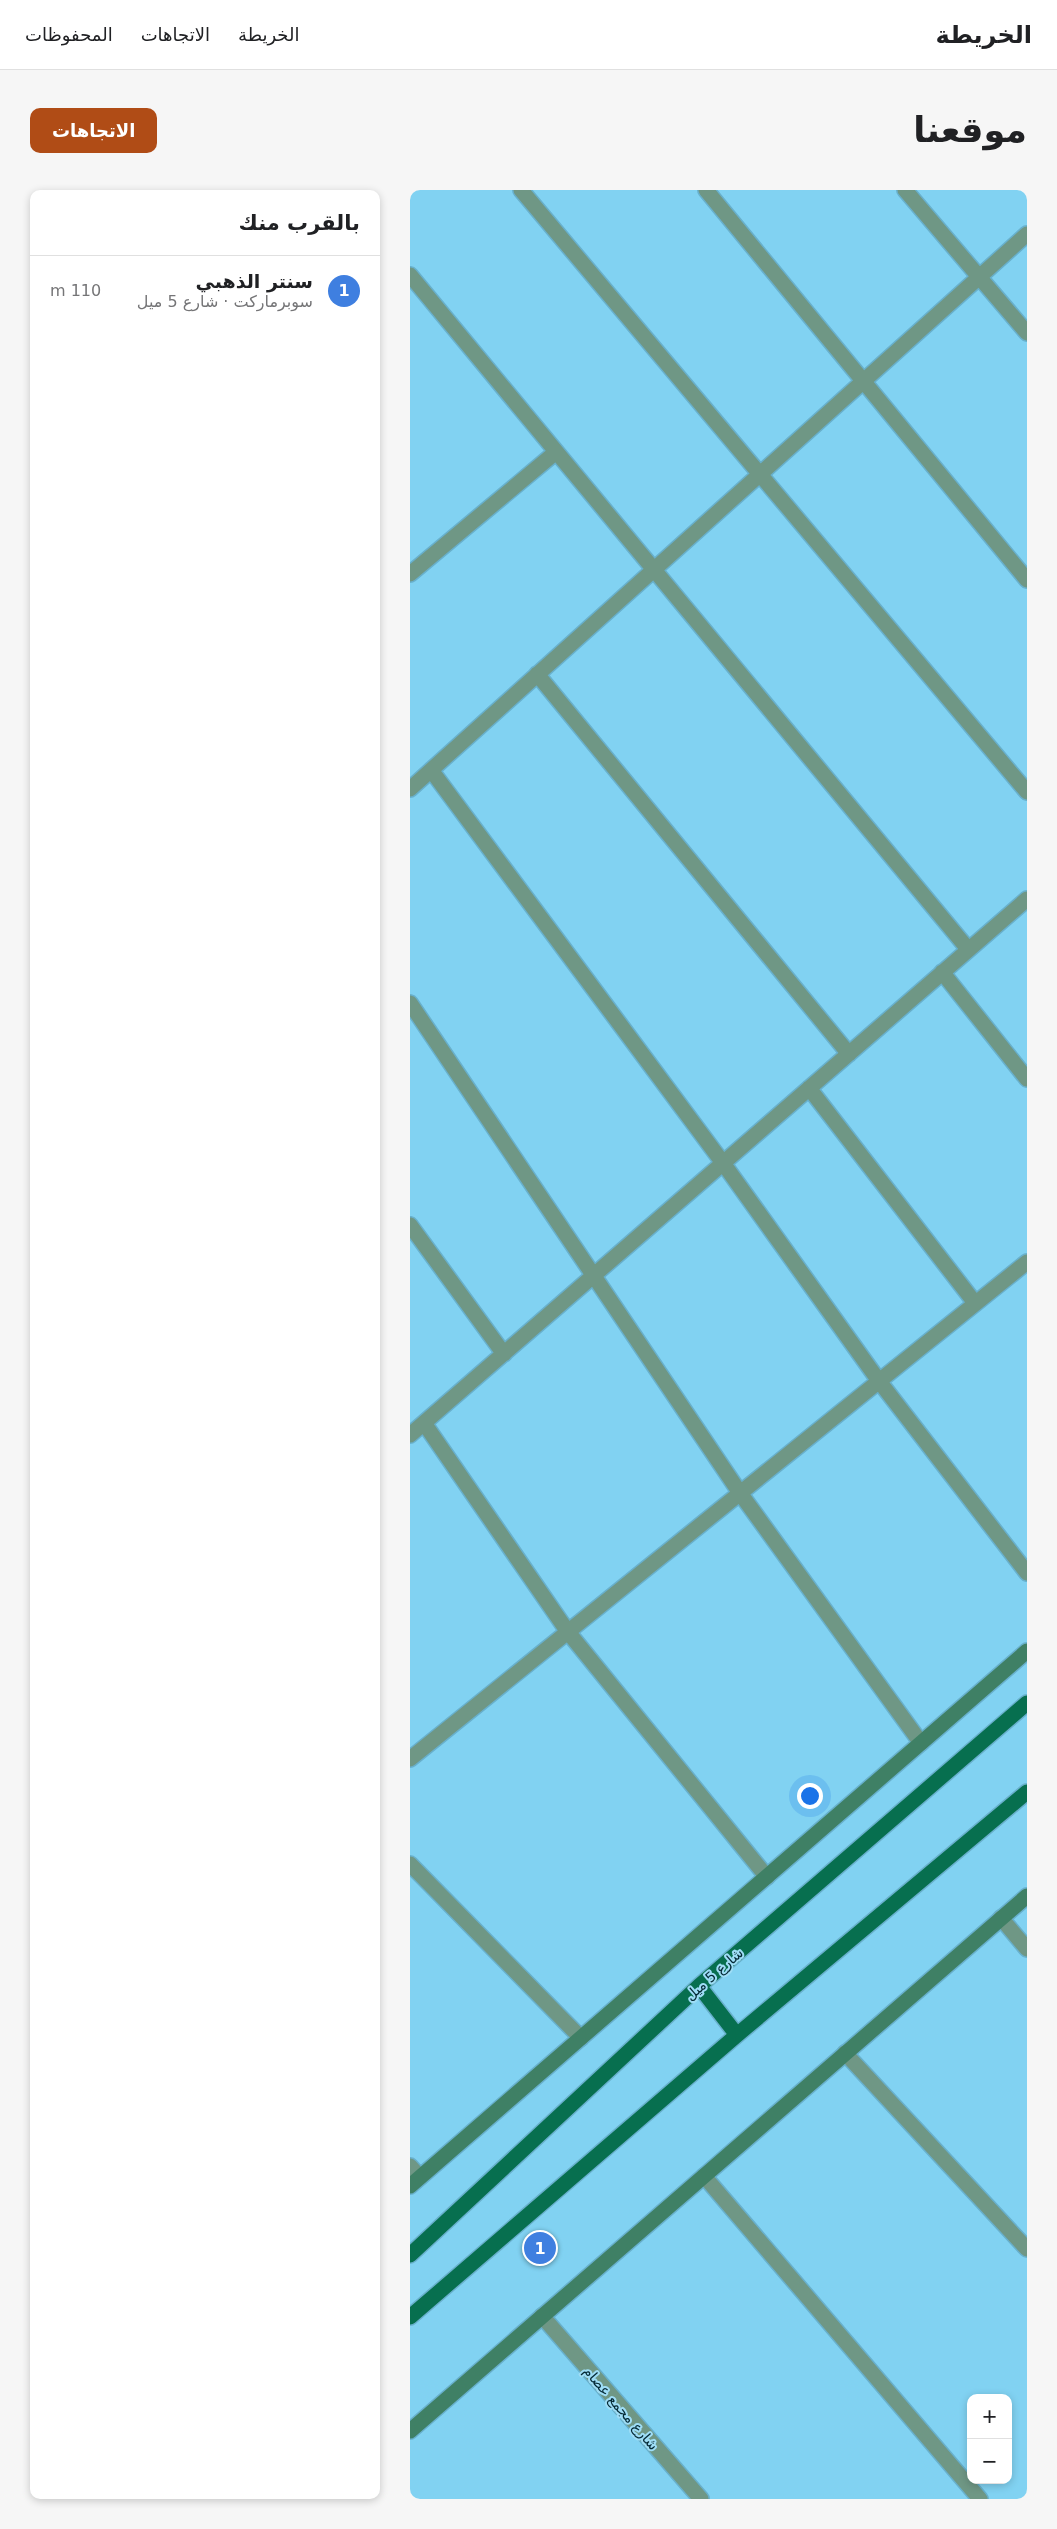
<!DOCTYPE html>
<html lang="ar">
<head>
<meta charset="utf-8">
<style>
  body { margin:0; font-family:"DejaVu Sans","Noto Sans Arabic",sans-serif; background:#f6f6f6; color:#202124; direction:rtl }
  .controls { position:absolute; right:15px; bottom:15px; display:grid; overflow:hidden; border-radius:10px; box-shadow:0 2px 8px #0003 }
  .controls button { width:45px; height:45px; display:grid; place-items:center; padding:0; border:0; border-bottom:1px solid #e0e0e0; background:#fff; color:#202124; font:25px sans-serif }
  .you { position:absolute; left:399px; top:1605px; width:18px; height:18px; margin:-12px; border:4px solid #fff; border-radius:50%; background:#1a73e8; box-shadow:0 0 0 8px #1a73e833 }
  .badge { display:grid; place-items:center; width:32px; height:32px; border-radius:50%; background:#b04c16; color:#fff; font-size:16px; font-weight:700 }
  .pin { position:absolute; translate:-50% -50%; border:2px solid #fff; box-shadow:0 1px 5px #0006 }
  .list { margin:0; padding:0; list-style:none }
  h2 { display:flex; justify-content:space-between; align-items:center; height:65px; margin:0; padding:0 20px; font-size:21px }
  h2 small { font-size:16px; font-weight:400; color:#757577 }
  .list li { display:grid; grid-template-columns:32px 1fr auto; gap:15px; align-items:center; box-sizing:border-box; height:70px; padding:0 20px; border-top:1px solid #e0e0e0 }
  .list b { display:block; font-size:19px; white-space:nowrap }
  .list p { margin:0; font-size:16px; white-space:nowrap; color:#757577 }
  .list em { font-size:16px; font-style:normal; color:#757577 }
  .map { position:relative; flex:none; width:617px; height:2309px; overflow:hidden; direction:ltr; border-radius:10px }
  header { display:flex; align-items:center; gap:30px; box-sizing:border-box; height:70px; padding:0 25px; background:#fff; border-bottom:1px solid #e0e0e0 }
  header strong { font-size:24px }
  nav { display:flex; gap:28px; margin-inline-start:auto; font-size:18px }
  .intro { display:flex; align-items:center; justify-content:space-between; box-sizing:border-box; height:120px; padding:0 30px }
  h1 { margin:0; font-size:35px }
  .button { padding:12px 22px; border-radius:10px; background:#b04c16; color:#fff; font-size:18px; font-weight:700 }
  main { display:flex; gap:30px; padding:0 30px }
  aside { flex:1; background:#fff; border-radius:10px; box-shadow:0 2px 8px #0003 }
  .map>svg:first-child { display:block }
  .lines { fill:none; stroke-linecap:round; stroke-linejoin:round }
  .street-casing { stroke:#68b0cc; stroke-width:18 }
  .secondary-casing { stroke:#68b0cc; stroke-width:18 }
  .primary-casing { stroke:#68b0cc; stroke-width:18 }
  .street { stroke:#6f9785; stroke-width:15 }
  .secondary { stroke:#3f8065; stroke-width:15 }
  .primary { stroke:#076f4f; stroke-width:15 }
  .labels { text-anchor:middle; stroke-width:4; stroke-linejoin:round; paint-order:stroke }
  .street-label { font-size:14px; fill:#032834; stroke:#9eddf6 }
</style>
</head>
<body>
<header>
<strong>الخريطة</strong>
<nav><a>الخريطة</a><a>الاتجاهات</a><a>المحفوظات</a></nav>
</header>
<div class="intro"><h1>موقعنا</h1><a class="button">الاتجاهات</a></div>
<main>
<div class="map">
<svg width="617" height="2309" viewBox="0 0 617 2309">
  <rect width="100%" height="100%" fill="#81d2f2"/>
  <g class="lines">
    <defs>
      <path id="street" d="M111 0 617 602
        M296 0 617 390
        M495 0 617 143
        M0 85 558 759
        M0 384 146 262
        M127 484 439 864
        M21 580 313 973 469 1191 617 1383
        M0 599 617 44
        M532 782 617 889
        M0 813 330 1303 511 1553
        M399 898 565 1113
        M0 1035 94 1164
        M14 1233 158 1442 357 1687
        M0 1245 617 709
        M0 1569 617 1072
        M0 1674 171 1848
        M591 1728 617 1759
        M435 1863 617 2059
        M0 1976 10 1987
        M294 1986 570 2309
        M132 2126 291 2309"/>
      <path id="secondary" d="M0 1996 617 1461
        M0 2241 617 1706"/>
      <path id="primary" d="M289 1796 327 1845
        M0 2065 289 1796 617 1513
        M0 2127 327 1845 617 1602"/>
    </defs>
    <use href="#street" class="street-casing"/>
    <use href="#secondary" class="secondary-casing"/>
    <use href="#primary" class="primary-casing"/>
    <use href="#street" class="street"/>
    <use href="#secondary" class="secondary"/>
    <use href="#primary" class="primary"/>
  </g>
  <g class="labels">
    <g class="street-label">
      <text transform="translate(304 1784) rotate(-41)" y="5">شارع 5 ميل</text>
      <text transform="translate(211 2218) rotate(49)" y="5">شارع مجمع عصام</text>
    </g>
  </g>
</svg>
<div class="controls">
<button>+</button>
<button>−</button>
</div>
<div class="you"></div>
<div class="pin badge" style="left:130px;top:2058px;background:#3f7fe0">1</div>
</div>
<aside>
<h2>بالقرب منك<small></small></h2>
<ul class="list">
<li><span class="badge" style="background:#3f7fe0">1</span><div><b>سنتر الذهبي</b><p>سوبرماركت · شارع 5 ميل</p></div><em>110 m</em></li>
</ul>
</aside>
</main>
</body>
</html>
